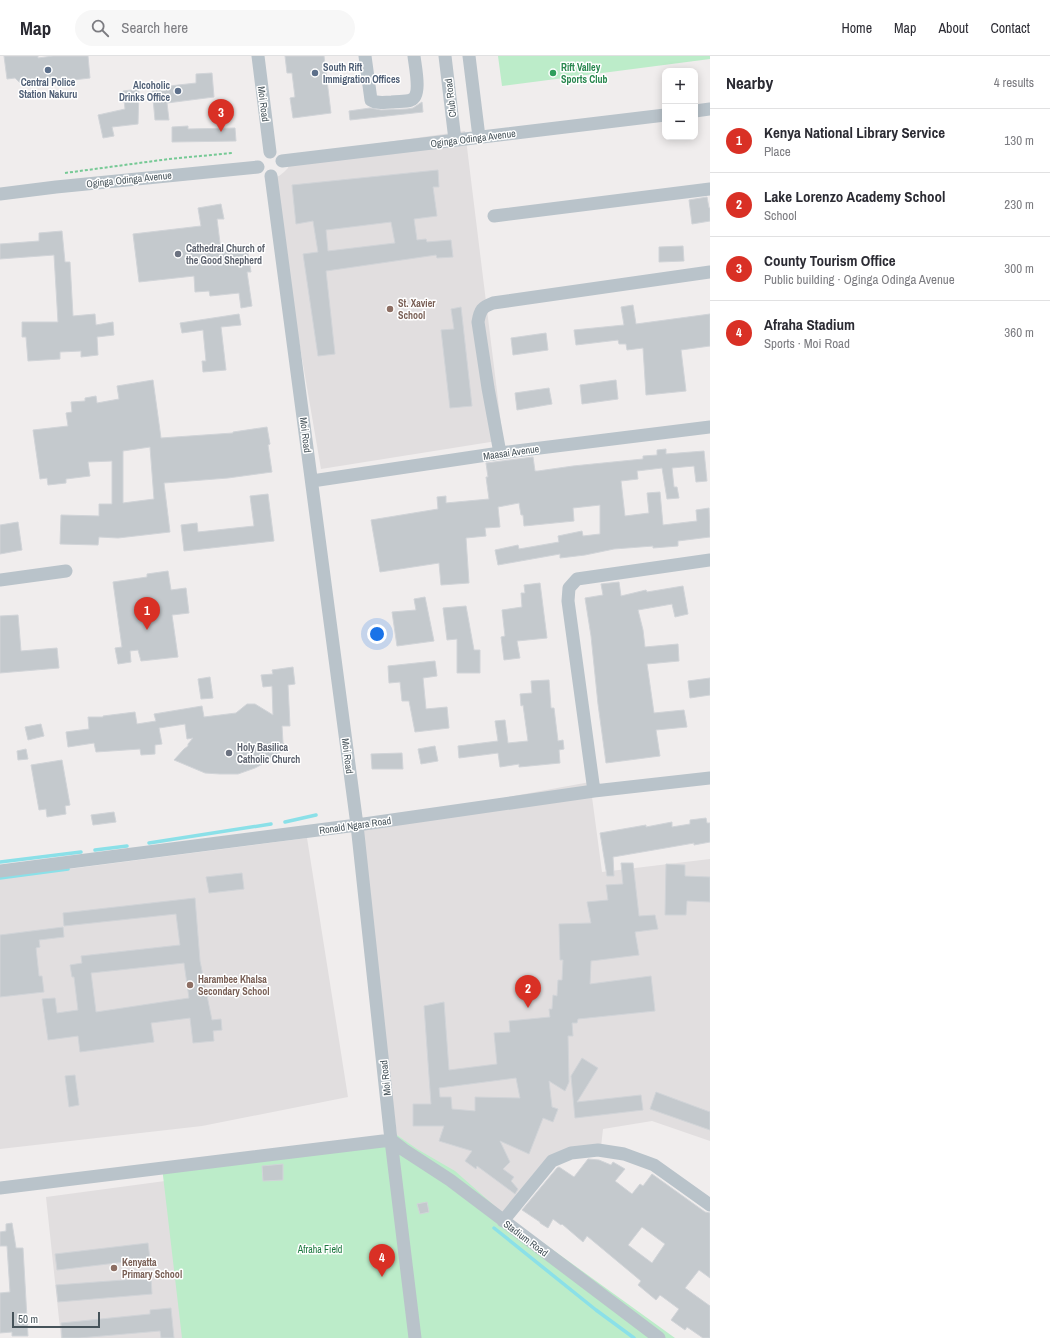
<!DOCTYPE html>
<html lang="en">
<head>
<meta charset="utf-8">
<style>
  body { margin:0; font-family:"Archivo Narrow",sans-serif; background:#f7f7f7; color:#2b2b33 }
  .controls { position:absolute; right:12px; top:12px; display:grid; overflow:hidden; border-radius:8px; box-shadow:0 2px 10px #0003 }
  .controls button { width:36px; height:36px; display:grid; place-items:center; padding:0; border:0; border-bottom:1px solid #e1e1e2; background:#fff; color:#2b2b33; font:20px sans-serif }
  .scale { position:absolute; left:12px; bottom:10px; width:88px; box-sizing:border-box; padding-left:4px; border:2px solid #46535a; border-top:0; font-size:11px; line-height:14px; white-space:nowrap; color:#46535a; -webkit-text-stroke:3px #fff; paint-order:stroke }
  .you { position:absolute; left:377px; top:578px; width:14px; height:14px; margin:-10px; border:3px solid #fff; border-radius:50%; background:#1a73e8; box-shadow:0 0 0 6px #1a73e833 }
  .badge { display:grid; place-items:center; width:26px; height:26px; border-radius:50%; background:#d93025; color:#fff; font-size:13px; font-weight:700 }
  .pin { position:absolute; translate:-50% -33px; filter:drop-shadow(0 1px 2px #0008) }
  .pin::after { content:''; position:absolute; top:21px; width:14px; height:12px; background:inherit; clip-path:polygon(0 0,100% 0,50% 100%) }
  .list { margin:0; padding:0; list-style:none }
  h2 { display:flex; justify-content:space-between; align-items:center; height:52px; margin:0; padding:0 16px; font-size:17px }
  h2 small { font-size:13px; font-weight:400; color:#7c7c81 }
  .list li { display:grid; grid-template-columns:26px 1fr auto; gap:12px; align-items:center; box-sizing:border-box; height:64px; padding:0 16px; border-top:1px solid #e1e1e2 }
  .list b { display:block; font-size:15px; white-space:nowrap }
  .list p { margin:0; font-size:13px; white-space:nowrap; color:#7c7c81 }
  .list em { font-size:13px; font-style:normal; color:#7c7c81 }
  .icon { flex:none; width:22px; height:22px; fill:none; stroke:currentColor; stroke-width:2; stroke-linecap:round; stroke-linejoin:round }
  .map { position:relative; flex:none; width:710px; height:1282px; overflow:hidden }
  header { display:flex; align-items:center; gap:24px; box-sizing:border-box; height:56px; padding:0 20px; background:#fff; border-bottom:1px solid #e1e1e2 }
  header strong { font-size:19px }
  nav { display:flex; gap:22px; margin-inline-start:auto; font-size:14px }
  .search { width:280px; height:36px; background:#f7f7f7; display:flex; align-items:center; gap:10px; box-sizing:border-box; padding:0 14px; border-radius:22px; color:#7c7c81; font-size:15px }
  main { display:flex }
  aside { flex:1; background:#fff }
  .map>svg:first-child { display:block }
  .education { fill:#e1dedf }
  .green { fill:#bcecc9 }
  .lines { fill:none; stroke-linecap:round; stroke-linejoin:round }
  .stream { stroke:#8be0e8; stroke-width:3.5 }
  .building { fill:#c4c9cd; stroke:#d1d4d8; fill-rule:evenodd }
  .path { stroke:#76c995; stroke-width:2; stroke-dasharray:3 2; stroke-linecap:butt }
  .minor { stroke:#b9c3ca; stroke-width:13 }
  .service-dot { fill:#5c6f8a; stroke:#fff; stroke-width:1.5 }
  .leisure-dot { fill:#2e9e5b; stroke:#fff; stroke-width:1.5 }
  .worship-dot { fill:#6b7280; stroke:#fff; stroke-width:1.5 }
  .education-dot { fill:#8d6e63; stroke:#fff; stroke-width:1.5 }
  .labels { text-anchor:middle; stroke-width:3; stroke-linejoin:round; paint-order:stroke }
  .service-label { font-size:10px; font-weight:bold; fill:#4e5e75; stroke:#fff; text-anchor:start }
  .leisure-label { font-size:10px; font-weight:bold; fill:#27864d; stroke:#fff; text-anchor:start }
  .street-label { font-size:10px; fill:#46535a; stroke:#fff }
  .worship-label { font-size:10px; font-weight:bold; fill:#5b616d; stroke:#fff; text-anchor:start }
  .education-label { font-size:10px; font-weight:bold; fill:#785e54; stroke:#fff; text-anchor:start }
  .park-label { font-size:10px; fill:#1a773d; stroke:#fff }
</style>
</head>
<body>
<header>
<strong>Map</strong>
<div class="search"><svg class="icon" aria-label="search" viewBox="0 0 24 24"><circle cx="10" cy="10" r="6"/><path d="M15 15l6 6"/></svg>Search here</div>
<nav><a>Home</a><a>Map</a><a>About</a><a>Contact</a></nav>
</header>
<main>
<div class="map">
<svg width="710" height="1282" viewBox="0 0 710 1282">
  <rect width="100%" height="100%" fill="#f0eded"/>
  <path class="education" d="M465 75 503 384 321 413 271 122 279 120 284 116 288 112 289 100Z
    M590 726 602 816 710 803V1085L652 1065 603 1073 601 1091 572 1093 506 1160 397 1079 355 769Z
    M307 782 348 1041 202 1070 0 1093V822Z
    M165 1125 184 1282H61L46 1141Z"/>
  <path class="green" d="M498 0H710V3L502 30Z
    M397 1079 417 1093 455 1115 506 1160 675 1282H182L162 1111Z"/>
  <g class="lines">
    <path class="stream" d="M285 766 316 759
      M149 787 271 768
      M95 794 127 790
      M0 806 81 796
      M0 822 68 813
      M494 1172 596 1254 634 1282"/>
  </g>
  <path class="building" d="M4 0H38V2L53 0H88L90 22 23 30 15 22 7 23Z
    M285 0H324L331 57 293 62 290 42 295 41 292 17H287Z
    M212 17 214 41 167 47 169 64H155L152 32 196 27V18Z
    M139 33 138 68 112 71 114 80 103 82 98 59 125 53 123 35Z
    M422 46 423 56 350 64 349 55 370 52 381 54 407 53 413 52Z
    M188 70V73L235 72 236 85 172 86V71Z
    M438 114 439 131H433L437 160 414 163 417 184 426 183 427 186 451 184 453 201 437 202 436 199 326 215 335 298 318 300 303 198 318 196 313 165 296 168 292 129ZM391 166 395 187 328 195 326 174Z
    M707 141 709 152H710V165L692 168 689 144Z
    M221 148 224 163H217L221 195 247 191 251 216H247L252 250 241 252 239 237 210 240 209 235 195 236 194 220 139 226 133 178 201 170 198 152Z
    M62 175 65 206H70L73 260 95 258 96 269 113 266 114 279 97 281 98 299 81 301V295L60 296V303L28 305 26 281H22V266H58L54 199 0 203V188L39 185V177Z
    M683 190 684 205 659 206V191Z
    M633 249 636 268 710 258V290L681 294 686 335 646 339 643 292 627 294 626 288H619L618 284 576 289 574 274 624 269 621 251Z
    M461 251 472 350 450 352 441 274 454 273 451 253Z
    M239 258 241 269 221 271 226 314 203 316 202 305H206L203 274 182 277 180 267Z
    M546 277 548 294 513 299 511 282Z
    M153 324 161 382 233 377V376L267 371 270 388 268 389 272 416 228 422 164 427 170 476 118 482 99 481 98 489 60 488 61 459 99 460V448H112V405L88 406 90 420 66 423V427L48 429 47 422 40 423 33 374 68 370 66 357 72 356 71 346 85 345V342L96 340 97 347 119 343 117 330ZM150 391 154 443 123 447V395Z
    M616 324 618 343 582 348 580 329Z
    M549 332 552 348 517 354 515 337Z
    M666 393V398L704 395 707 425 696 426 694 410 672 412 674 431H677L679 442 667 443 662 412 637 415 638 423 621 425 625 460 649 457 647 437 660 436 663 469 697 465 696 454 709 452 710 481 678 485V490L653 492V490L614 493 585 499 560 502V498L498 509 495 494 518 489 519 493 559 486 558 480 582 475 583 480 600 478V449L573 452 574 465 524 470 523 459H521L519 447 498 451 500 471 485 472 486 480 466 482 469 527 441 529 439 507 380 516 371 464 438 453 437 441 446 440V447L489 443 486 421H488L486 407 533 401 535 415H538L573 410 643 403V400L657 399V394Z
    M268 438 274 485 184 495 181 469 197 467 198 476 254 470 250 440Z
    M18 466 22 494 0 498V469Z
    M168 515 171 534 186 532 189 557 172 559 178 601 141 605 138 594 130 595 131 606 118 608 115 592 122 591 113 526 147 521V518Z
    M619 526 621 540 646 534 647 536 683 530 688 558 675 561 672 548 638 554 643 574 645 591 678 588 679 605 647 608 654 657 684 654 687 671 656 674 660 700 606 707 598 648 591 580 585 542 603 539 601 528Z
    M540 527 547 582 517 585 520 602 504 604 501 581 505 580 502 554 522 551 521 537H525L524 529Z
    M425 541 434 585 397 590 392 556 416 554 414 543Z
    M466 550 474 594H480V617H457V583L447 584 443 552Z
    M18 559 21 595 57 592 59 612 0 617V560Z
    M435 605 437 620 423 622 426 653 447 651 449 672 415 676 409 645H402L400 626 389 627 388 610Z
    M293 611 295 628 288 629 290 670H282L283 687 287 690 274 702 255 712 238 718H220L205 717 174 704 184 693 188 690V688L193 682 187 683 185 668 159 672 162 688 155 689V698L141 699 140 693 96 696 94 687 68 691 66 676 89 673 88 661H103V660L135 656 137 668 156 665 154 658 202 650 204 661 236 657 247 648H255L273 659 272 630 263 631 261 619 273 618 272 614Z
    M210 621 213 642 201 643 198 623Z
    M710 622V639L690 642 688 625Z
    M549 624 551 652H554L558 685 563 684 564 693 559 694 560 707 519 711V708L500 711 498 697 459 702 458 690 498 685 495 665 505 664 508 687 528 685 523 649 521 650 520 638 532 637 531 625Z
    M41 668 44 680 28 684 25 671Z
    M435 690 438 705 421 708 418 693Z
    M26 693 28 703 18 704 17 695Z
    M402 697 403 713H372L371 698Z
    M62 704 70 749 65 750 66 758 47 761 46 753 39 754 31 709Z
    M114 756 116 766 93 769 91 759Z
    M706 762 707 767H710V786L694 789V787L613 801 614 820H607L600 777 646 769V771L672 766V771L690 768V764Z
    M621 807H633L639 860 655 859 658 873 635 876 639 899 591 905 590 928 651 920 655 955 578 963 577 967H572L573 980H568L569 1026 565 1035 549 1025 552 1051 558 1053 553 1066 543 1062 529 1098 500 1085 510 1106 503 1113 514 1121 511 1125 518 1133 515 1138 477 1110 476 1113 465 1105 472 1095 439 1085 444 1070H413V1048H431L424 950 444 946 449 1014 497 1008 494 977 510 976 509 965 550 961 549 953H552L553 939 557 940 558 924H562L563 904H560L559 868 591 867 587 846 608 844 606 829 623 828ZM516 1022 520 1042 475 1041V1055L452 1053 451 1041H440L439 1032Z
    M666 808 685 809V820L710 821V846L687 845 686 859H665Z
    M242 817 244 833 209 837 206 821Z
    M195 842 200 905 212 964 221 963 222 974 213 975 214 985 193 987 190 962 151 967 154 986 80 996 78 980 48 984 42 943 55 942 57 957 78 954 74 921H72L70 909 82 907 81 900 180 889 176 858 64 870 63 857ZM184 907 189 942 96 956 91 917Z
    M63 871 64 881 39 884 40 891 36 892 39 920H42L44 936 0 941V879Z
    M582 1002 598 1012 577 1046 641 1039 643 1054 575 1062 571 1020Z
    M75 1019 79 1049 69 1051 65 1020Z
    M656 1036 710 1056V1074L650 1053Z
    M588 1103 599 1104 611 1109 613 1106 625 1113 615 1125 632 1138 640 1128 643 1130 652 1118 705 1156 710 1157V1222L699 1214 685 1232 710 1250V1282H703L687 1271 685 1274 671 1264 679 1253 660 1239 656 1244 638 1229 641 1225 587 1180 583 1186 562 1168 561 1169 553 1163 548 1172 540 1167V1166L522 1154 557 1112 559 1111 574 1121ZM642 1171 665 1188 652 1207 628 1189Z
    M283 1108V1124L263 1125 262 1110Z
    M427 1146 429 1156 420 1158 417 1148Z
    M12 1167 16 1192H23L28 1280H12V1276L0 1277V1237L10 1236 7 1190H0V1176L6 1175V1168Z
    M148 1187 150 1203 57 1214 55 1198Z
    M151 1222 152 1238 58 1246 56 1229Z
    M171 1252 174 1282H161L160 1275 79 1282H62L61 1267 150 1258V1254Z"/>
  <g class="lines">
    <path class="path" d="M65 117 169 103 232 97"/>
    <path class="minor" d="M258 0 270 96
      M365 0 371 44C377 48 385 46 392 46 398 45 405 46 411 44 422 40 415 10 414 0
      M445 0 455 84
      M469 0 479 81
      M695 55 710 53
      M282 105 665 59
      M271 120 357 769 391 1084 415 1282
      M0 138 56 131 258 111
      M494 160 710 133
      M500 397 488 332 478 266C480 254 482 251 493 247L710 216
      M312 425 500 397 710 371
      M0 524 66 515
      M594 735 568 545 569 532 577 523 710 504
      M0 815 357 769 594 735 710 722
      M0 1132 391 1084 404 1094 450 1124 659 1282
      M503 1165 552 1105 571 1097 598 1094 624 1098 654 1109 710 1149"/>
  </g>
  <g class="service-dot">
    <circle cx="48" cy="14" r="4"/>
    <circle cx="315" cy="17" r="4"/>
    <circle cx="178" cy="35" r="4"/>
  </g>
  <circle class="leisure-dot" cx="553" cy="17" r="4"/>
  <g class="worship-dot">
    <circle cx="178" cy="198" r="4"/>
    <circle cx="229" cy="697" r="4"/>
  </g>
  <g class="education-dot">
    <circle cx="390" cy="253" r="4"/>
    <circle cx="190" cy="929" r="4"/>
    <circle cx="114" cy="1212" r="4"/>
  </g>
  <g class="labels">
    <g class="service-label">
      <text x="323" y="15">South Rift<tspan x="323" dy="12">Immigration Offices</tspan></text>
      <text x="48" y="30" text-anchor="middle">Central Police<tspan x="48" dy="12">Station Nakuru</tspan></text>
      <text x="170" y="33" text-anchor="end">Alcoholic<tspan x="170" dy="12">Drinks Office</tspan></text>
    </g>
    <g class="leisure-label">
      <text x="561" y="15">Rift Valley<tspan x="561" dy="12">Sports Club</tspan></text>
    </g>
    <g class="street-label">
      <text transform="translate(450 42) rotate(-97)" y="4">Club Road</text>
      <text transform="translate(264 48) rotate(83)" y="4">Moi Road</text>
      <text transform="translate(473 82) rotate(-7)" y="4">Oginga Odinga Avenue</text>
      <text transform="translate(129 123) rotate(-6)" y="4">Oginga Odinga Avenue</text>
      <text transform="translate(306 379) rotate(83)" y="4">Moi Road</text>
      <text transform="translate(511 396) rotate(-8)" y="4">Maasai Avenue</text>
      <text transform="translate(348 700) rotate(83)" y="4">Moi Road</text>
      <text transform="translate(355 769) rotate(-8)" y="4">Ronald Ngara Road</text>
      <text transform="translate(385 1022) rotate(-96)" y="4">Moi Road</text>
      <text transform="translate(526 1182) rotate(37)" y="4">Stadium Road</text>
    </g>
    <g class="worship-label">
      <text x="186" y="196">Cathedral Church of<tspan x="186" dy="12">the Good Shepherd</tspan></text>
      <text x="237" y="695">Holy Basilica<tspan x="237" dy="12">Catholic Church</tspan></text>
    </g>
    <g class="education-label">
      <text x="398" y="251">St. Xavier<tspan x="398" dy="12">School</tspan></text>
      <text x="198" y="927">Harambee Khalsa<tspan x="198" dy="12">Secondary School</tspan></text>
      <text x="122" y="1210">Kenyatta<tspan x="122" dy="12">Primary School</tspan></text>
    </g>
    <g class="park-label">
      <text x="320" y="1197">Afraha Field</text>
    </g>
  </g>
</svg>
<div class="controls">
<button>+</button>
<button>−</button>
</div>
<div class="scale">50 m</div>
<div class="you"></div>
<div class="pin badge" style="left:147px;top:574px">1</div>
<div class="pin badge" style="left:528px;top:952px">2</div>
<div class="pin badge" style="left:221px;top:76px">3</div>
<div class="pin badge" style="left:382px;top:1221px">4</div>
</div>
<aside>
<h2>Nearby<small>4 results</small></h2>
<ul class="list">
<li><span class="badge">1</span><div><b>Kenya National Library Service</b><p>Place</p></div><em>130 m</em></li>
<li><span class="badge">2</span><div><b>Lake Lorenzo Academy School</b><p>School</p></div><em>230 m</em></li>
<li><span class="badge">3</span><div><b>County Tourism Office</b><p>Public building · Oginga Odinga Avenue</p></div><em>300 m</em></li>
<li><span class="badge">4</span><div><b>Afraha Stadium</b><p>Sports · Moi Road</p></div><em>360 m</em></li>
</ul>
</aside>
</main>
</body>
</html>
